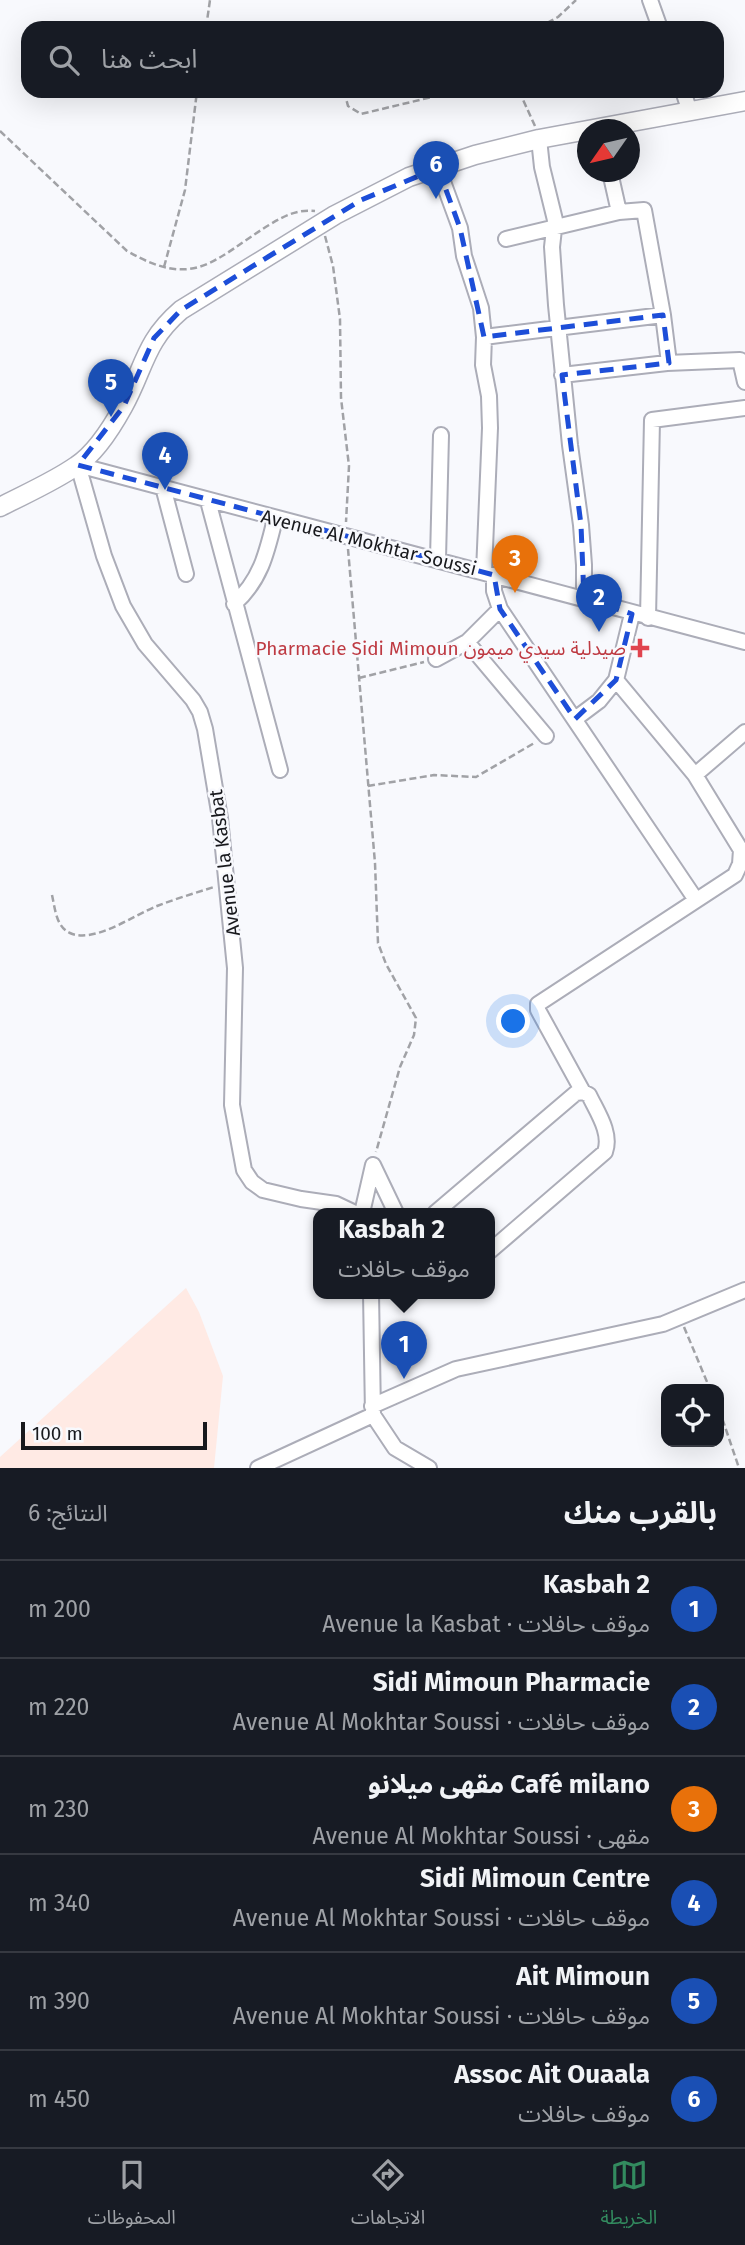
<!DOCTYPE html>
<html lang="ar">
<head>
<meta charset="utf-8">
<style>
  body { margin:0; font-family:"Fira Sans","Noto Sans Arabic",sans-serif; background:#20242c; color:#f1f3f6; direction:rtl }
  .controls { position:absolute; right:21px; bottom:21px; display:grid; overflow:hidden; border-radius:14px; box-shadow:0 7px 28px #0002 }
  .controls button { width:63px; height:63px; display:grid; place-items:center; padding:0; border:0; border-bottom:2px solid #363941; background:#171b24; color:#f1f3f6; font:35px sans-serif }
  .compass { position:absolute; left:577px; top:119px; width:63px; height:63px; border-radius:50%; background:#171b24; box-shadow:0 7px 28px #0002; rotate:236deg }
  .scale { position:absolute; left:21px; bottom:18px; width:186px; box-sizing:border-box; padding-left:7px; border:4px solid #18191d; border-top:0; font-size:19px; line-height:24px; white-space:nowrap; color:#18191d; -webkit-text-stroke:5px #f8f9fd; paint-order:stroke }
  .you { position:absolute; left:514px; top:1022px; width:24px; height:24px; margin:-18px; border:5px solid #fff; border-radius:50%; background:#1a73e8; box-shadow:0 0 0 10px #1a73e833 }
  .badge { display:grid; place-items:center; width:46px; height:46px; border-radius:50%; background:#338b5f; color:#fff; font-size:23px; font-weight:700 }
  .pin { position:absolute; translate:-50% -58px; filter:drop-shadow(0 2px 4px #0008) }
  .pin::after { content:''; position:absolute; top:37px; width:24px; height:21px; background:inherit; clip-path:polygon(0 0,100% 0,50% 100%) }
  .popup { position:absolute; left:313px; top:1208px; width:182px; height:91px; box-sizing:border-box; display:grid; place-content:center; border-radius:14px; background:#171b24; filter:drop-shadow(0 2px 5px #0005); font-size:23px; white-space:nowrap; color:#9ea1a6 }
  .popup b { font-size:26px; color:#f1f3f6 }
  .popup::after { content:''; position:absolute; left:50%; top:100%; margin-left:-14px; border:14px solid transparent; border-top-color:#171b24 }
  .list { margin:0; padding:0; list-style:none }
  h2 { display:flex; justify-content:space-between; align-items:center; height:91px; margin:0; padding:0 28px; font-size:30px }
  h2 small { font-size:23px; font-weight:400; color:#9ea1a6 }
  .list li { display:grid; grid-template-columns:46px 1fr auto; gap:21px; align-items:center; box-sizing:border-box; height:98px; padding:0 28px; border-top:2px solid #363941 }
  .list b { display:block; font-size:26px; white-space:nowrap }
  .list p { margin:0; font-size:23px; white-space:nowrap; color:#9ea1a6 }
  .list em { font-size:23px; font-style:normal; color:#9ea1a6 }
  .icon { flex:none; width:38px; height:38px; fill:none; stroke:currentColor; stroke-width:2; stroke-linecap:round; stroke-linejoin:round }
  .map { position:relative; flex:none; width:745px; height:1468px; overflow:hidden; direction:ltr }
  .search { position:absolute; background:#171b24; box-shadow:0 7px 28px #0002; left:21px; right:21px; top:21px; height:77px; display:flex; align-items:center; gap:18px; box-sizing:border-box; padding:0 24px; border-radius:21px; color:#9ea1a6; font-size:26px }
  .sheet { height:679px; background:#171b24 }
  nav { display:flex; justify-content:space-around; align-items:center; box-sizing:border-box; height:98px; border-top:2px solid #363941; background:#171b24; font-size:19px; color:#9ea1a6 }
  nav a { display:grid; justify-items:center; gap:4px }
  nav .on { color:#338b5f }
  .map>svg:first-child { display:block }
  .education { fill:#ffeae4 }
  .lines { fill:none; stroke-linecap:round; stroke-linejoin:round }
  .minor-casing { stroke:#acadb8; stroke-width:18 }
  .tertiary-casing { stroke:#acadb8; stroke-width:21 }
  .path { stroke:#a1a2a6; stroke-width:2.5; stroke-dasharray:7 3.5; stroke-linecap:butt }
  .minor { stroke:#fff; stroke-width:14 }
  .tertiary { stroke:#fff; stroke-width:18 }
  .marked { fill:none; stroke:#1d4ed8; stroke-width:5; stroke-dasharray:14 9; stroke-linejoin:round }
  .health-dot { fill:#e0444e; stroke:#f8f9fd; stroke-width:2.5 }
  .labels { text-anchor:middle; stroke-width:5; stroke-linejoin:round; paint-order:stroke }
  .street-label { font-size:19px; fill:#18191d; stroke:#f8f9fd }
  .health-label { font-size:19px; fill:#be3a42; stroke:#f8f9fd; text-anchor:end }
</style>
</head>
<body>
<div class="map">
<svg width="745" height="1468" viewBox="0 0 745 1468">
  <rect width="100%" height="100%" fill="#f8f9fd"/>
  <path class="education" d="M186 1288 199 1312 223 1376 214 1468H0V1457Z"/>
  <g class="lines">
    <defs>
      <path id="minor" d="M650 0 660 28
        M683 91 689 109
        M539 139 542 167 555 220 552 247 556 305 570 445 581 525 584 565V598
        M438 168 460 228 464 256 481 308 484 337 483 365 489 396 490 428 484 572
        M610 172 619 212
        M506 239 619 212 644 210 663 315 669 363
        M484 337 663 315
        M562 375 667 363 740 360 745 382
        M78 465 104 556 123 606 145 644 193 700 200 712 205 729 220 818 235 968 232 1105 244 1170 252 1182 263 1190 301 1199 336 1204 355 1213
        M78 465 745 642
        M163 487 186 574
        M208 501 280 770
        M438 559 441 435
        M494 575V591L500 609 696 900
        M234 604C261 580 267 552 275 519
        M648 618 652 420 745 408
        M467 642 546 736
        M436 659 467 642 500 609
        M575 719 599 701 616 680 632 614
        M695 775 745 732
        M583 1092 538 1010V1004L735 875 740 864 741 850 695 775 616 680
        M373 1165 396 1213
        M362 1213 373 1165
        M435 1213 576 1093 583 1092 589 1095C597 1112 612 1133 605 1152L490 1251
        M371 1293 373 1415 395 1448 429 1468
        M372 1406 456 1369 663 1324 745 1290
        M258 1468 373 1415"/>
      <path id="tertiary" d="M0 507C25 494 53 482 76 466 96 453 112 427 123 407 145 367 144 342 181 310L335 215 409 177 475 155 539 139 745 101"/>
    </defs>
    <use href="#minor" class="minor-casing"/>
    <use href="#tertiary" class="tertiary-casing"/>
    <path class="path" d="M206 28 210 0
      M538 28 558 17 576 0
      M344 91 348 106 361 114 457 91
      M519 91 535 126
      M0 131 127 251C195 290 213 260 269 225 284 216 297 209 315 211
      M325 236 333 266 340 319 341 398 349 466 346 522
      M164 267 185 190 197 91
      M348 549 375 863 378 943 386 964 416 1018 414 1035 400 1067 376 1152
      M359 678 424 662
      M368 786 434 775 476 777 536 742
      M52 895C55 908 56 927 70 933 94 944 134 915 157 906 175 899 195 893 214 887
      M684 1327 710 1389
      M719 1409 739 1468"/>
    <use href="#minor" class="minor"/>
    <use href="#tertiary" class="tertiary"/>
  </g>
  <path class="marked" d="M438 168 460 228 484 337 663 315 669 363 562 375 581 525 584 598 632 614 616 680 575 719 500 609 494 575 78 465 124 406 154 338 181 310 361 200Z"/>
  <path class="health-dot" d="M636.5 637.5h7v7h7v7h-7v7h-7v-7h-7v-7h7z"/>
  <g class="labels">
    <g class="street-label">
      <text transform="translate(369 542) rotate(14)" y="7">Avenue Al Mokhtar Soussi</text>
      <text transform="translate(224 863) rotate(-97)" y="7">Avenue la Kasbat</text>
    </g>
    <g class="health-label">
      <text x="626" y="655">Pharmacie Sidi Mimoun صيدلية سيدي ميمون</text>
    </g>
  </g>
</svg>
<div class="controls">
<button><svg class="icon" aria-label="locate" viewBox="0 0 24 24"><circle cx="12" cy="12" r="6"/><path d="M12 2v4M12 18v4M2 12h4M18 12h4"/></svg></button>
</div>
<svg class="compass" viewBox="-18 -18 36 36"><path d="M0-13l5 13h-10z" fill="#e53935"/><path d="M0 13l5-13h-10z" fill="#9ea1a6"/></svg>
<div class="scale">100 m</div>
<div class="you"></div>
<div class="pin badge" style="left:404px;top:1379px;background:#1a4fb4">1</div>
<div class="popup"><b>Kasbah 2</b>موقف حافلات</div>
<div class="pin badge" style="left:599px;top:632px;background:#1a4fb4">2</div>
<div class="pin badge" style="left:515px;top:593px;background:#e8710a">3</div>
<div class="pin badge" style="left:165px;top:490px;background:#1a4fb4">4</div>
<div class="pin badge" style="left:111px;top:417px;background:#1a4fb4">5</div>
<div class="pin badge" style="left:436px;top:199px;background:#1a4fb4">6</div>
<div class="search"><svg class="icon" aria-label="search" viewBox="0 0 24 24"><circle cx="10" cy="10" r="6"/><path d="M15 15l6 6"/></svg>ابحث هنا</div>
</div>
<section class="sheet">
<h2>بالقرب منك<small>النتائج: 6</small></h2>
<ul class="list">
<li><span class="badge" style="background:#1a4fb4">1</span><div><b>Kasbah 2</b><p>موقف حافلات · Avenue la Kasbat</p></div><em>200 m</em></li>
<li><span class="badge" style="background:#1a4fb4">2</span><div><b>Sidi Mimoun Pharmacie</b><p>موقف حافلات · Avenue Al Mokhtar Soussi</p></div><em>220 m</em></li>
<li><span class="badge" style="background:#e8710a">3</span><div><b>Café milano مقهى ميلانو</b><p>مقهى · Avenue Al Mokhtar Soussi</p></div><em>230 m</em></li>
<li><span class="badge" style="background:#1a4fb4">4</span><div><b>Sidi Mimoun Centre</b><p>موقف حافلات · Avenue Al Mokhtar Soussi</p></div><em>340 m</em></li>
<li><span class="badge" style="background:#1a4fb4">5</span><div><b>Ait Mimoun</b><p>موقف حافلات · Avenue Al Mokhtar Soussi</p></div><em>390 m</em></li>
<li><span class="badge" style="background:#1a4fb4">6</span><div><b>Assoc Ait Ouaala</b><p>موقف حافلات</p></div><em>450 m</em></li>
</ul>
</section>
<nav>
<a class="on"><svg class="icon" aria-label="map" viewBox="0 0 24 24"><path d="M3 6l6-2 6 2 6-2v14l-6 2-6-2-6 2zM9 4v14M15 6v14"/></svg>الخريطة</a>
<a><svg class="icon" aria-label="directions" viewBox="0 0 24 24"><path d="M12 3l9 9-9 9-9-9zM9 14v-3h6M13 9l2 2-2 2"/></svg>الاتجاهات</a>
<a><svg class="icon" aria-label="saved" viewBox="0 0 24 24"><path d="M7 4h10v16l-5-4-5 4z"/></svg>المحفوظات</a>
</nav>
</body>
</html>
